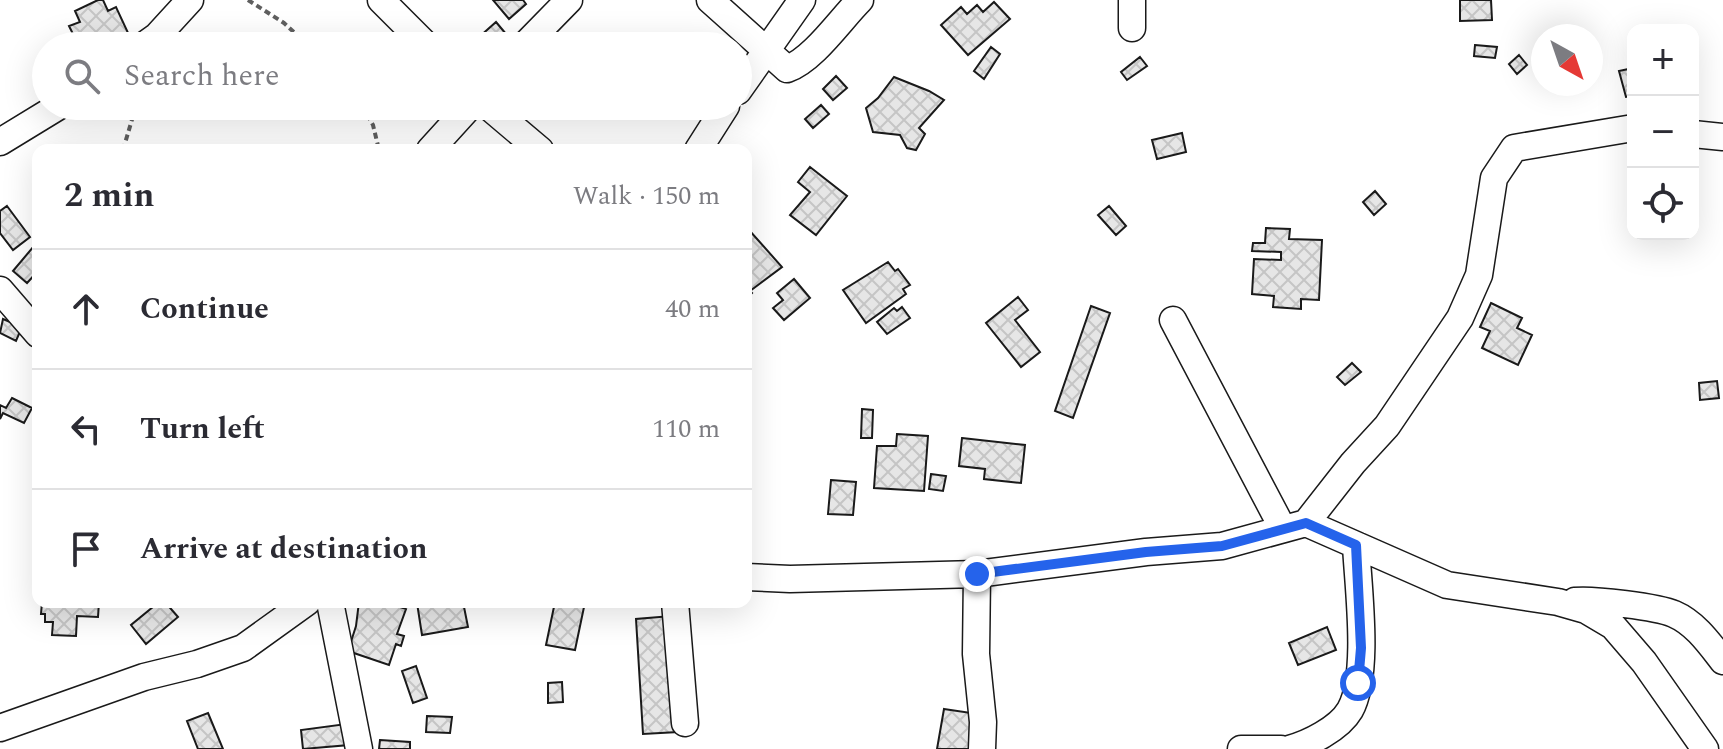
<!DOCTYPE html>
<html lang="en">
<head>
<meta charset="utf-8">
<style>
  body { margin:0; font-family:Spectral,serif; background:#f2f2f3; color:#2b2b33 }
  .controls { position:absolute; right:24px; top:24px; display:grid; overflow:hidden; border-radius:16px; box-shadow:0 8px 32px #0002 }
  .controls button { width:72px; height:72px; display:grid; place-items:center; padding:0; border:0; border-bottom:2px solid #e1e1e2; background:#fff; color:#2b2b33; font:40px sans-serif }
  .compass { position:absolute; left:1531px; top:24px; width:72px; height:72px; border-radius:50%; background:#fff; box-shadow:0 8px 32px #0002; rotate:140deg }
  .stop { position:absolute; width:24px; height:24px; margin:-18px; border:6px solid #2563eb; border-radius:50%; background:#fff }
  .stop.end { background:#2563eb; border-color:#fff; box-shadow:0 2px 8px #0008 }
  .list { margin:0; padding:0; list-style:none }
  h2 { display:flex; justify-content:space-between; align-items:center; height:104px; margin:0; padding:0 32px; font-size:34px }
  h2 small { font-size:26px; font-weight:400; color:#7c7c81 }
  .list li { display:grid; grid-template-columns:52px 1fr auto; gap:24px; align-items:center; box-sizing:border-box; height:120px; padding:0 32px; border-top:2px solid #e1e1e2 }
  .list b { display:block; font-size:30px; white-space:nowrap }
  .list em { font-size:26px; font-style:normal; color:#7c7c81 }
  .icon { flex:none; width:44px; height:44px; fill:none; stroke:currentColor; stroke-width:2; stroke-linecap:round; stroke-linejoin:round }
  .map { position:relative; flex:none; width:1723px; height:749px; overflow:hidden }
  .search { position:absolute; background:#fff; box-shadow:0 8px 32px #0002; left:32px; top:32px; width:720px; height:88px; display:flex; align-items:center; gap:20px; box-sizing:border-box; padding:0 28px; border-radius:44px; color:#7c7c81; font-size:30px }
  .panel { position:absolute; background:#fff; box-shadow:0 8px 32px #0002; left:32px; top:144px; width:720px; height:464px; border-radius:16px }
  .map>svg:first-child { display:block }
  .building { fill:url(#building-cross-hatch); stroke:#1a1a1a; stroke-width:2 }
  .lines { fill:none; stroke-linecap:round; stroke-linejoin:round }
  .minor-casing { stroke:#1a1a1a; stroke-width:29 }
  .path { stroke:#5f5f5f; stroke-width:4; stroke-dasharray:6 4; stroke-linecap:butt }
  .minor { stroke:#fff; stroke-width:26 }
  .route { stroke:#2563eb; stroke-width:10 }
</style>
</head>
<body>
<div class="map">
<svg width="1723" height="749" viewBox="0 0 1723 749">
  <defs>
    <pattern id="building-cross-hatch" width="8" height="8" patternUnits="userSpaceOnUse" patternTransform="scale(2)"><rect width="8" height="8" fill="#e6e6e6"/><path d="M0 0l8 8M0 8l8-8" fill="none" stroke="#c5c5c5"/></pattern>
  </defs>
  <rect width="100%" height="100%" fill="#fff"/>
  <path class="building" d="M98 0H103L108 11 116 7 129 35 106 46H79L69 26 80 22 75 11Z
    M493 0H523L526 4 509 19Z
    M1460 0H1491L1492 20 1460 21Z
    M994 2 1010 19 968 55 941 25 961 7 967 14 977 5 983 12Z
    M496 22 506 34 492 46H469Z
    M1475 45 1497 47 1495 58 1474 56Z
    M991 47 1000 54 984 79 974 71Z
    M1519 55 1527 65 1517 74 1509 64Z
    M1140 57 1147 66 1127 80 1121 72Z
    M1633 68V96L1626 97 1619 71Z
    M836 76 847 88 833 100 823 89Z
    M894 77 929 91 944 100 919 128 925 134 916 150 907 148 900 135 873 132 866 108 878 98Z
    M821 105 829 114 813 128 805 119Z
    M1182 133 1186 152 1157 159 1152 140Z
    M810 167 847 196 816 235 790 215 810 192 798 182Z
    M1375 191 1386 204 1374 215 1363 202Z
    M7 206 30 237 13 250 0 233V211Z
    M1109 206 1126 226 1116 235 1098 215Z
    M1266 228 1290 229 1289 239 1322 240 1319 300 1301 299V309L1273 307 1274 296 1252 294 1254 259 1281 260V252L1252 251 1253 243H1265Z
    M749 230 782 267 750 291 752 293 746 299V233Z
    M34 246 38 250V271L27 283 13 271Z
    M888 262 895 271 898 269 910 285 903 289 906 294 866 323 843 290Z
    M794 279 810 298 784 320 773 308 783 300 777 293Z
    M1018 297 1028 310 1015 320 1040 352 1021 367 986 323Z
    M1491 303 1522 318 1517 328 1532 335 1518 365 1482 348 1490 331 1480 327Z
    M1091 306 1110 313 1073 418 1055 411Z
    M902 307 910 318 887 334 877 322 894 308 897 311Z
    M3 319 22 327 16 341 0 333Z
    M1352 363 1361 372 1345 385 1337 377Z
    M1717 381 1719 398 1700 400 1699 383Z
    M12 398 32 408 24 423 3 413 0 419V405L6 408Z
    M862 409 873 410 872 438H861Z
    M897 434 928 436 924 491 874 488 877 446H896Z
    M962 438 1025 445 1021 483 984 479 985 469 959 466Z
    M931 474 946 476 943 491 929 489Z
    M831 480 856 482 853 515 828 514Z
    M42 602H99L98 617 77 616 76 636 52 635 53 622H45V614H41Z
    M159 602H165L178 617 146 644 131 625Z
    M359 602H392L391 604 406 609 397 634 404 636 401 646 396 644 389 665 348 651 356 626Z
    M463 602 468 627 422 635 417 603Z
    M555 602 584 607 575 650 546 645Z
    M671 616 678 732 643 734 636 619Z
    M1327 627 1336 650 1298 665 1289 643Z
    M416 666 427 698 413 703 402 671Z
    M562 682 563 702 548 703V683Z
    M944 709 978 714 972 749H937Z
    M208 713 223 749H198L187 721Z
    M427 716 452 717 450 733 426 732Z
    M346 724 349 745 303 749 301 730Z
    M380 740 410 742V749H379Z"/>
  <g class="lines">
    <defs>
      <path id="minor" d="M381 0 427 46
        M710 0 787 69C813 60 840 20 860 0
        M1132 0V28
        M143 46 157 36 190 0
        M524 46 569 0
        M738 91 802 0
        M488 106 540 150
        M1693 134 1723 137
        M0 142 59 106
        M430 150 470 106
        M698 150 726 106
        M0 290 38 334
        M1173 320 1283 529
        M1306 523 1447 585 1558 602 1586 610 1613 626 1644 662 1705 749
        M977 574 976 654 983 722 982 749
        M746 577 790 579 977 574 1146 552 1222 546 1306 523 1353 463 1387 426 1460 318 1479 275 1494 178 1514 148 1633 128
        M1575 601C1593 599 1658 607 1674 614 1695 623 1709 643 1723 661
        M330 602 359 749
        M675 602 685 723
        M0 728 144 677 197 664 243 648 307 602
        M1241 749H1281
        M1289 749C1308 744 1339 729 1350 710 1370 674 1358 587 1356 545"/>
    </defs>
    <use href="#minor" class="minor-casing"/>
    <path class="path" d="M248 0 284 23 309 46
      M362 106 373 125 379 150
      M123 150 136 106"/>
    <use href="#minor" class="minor"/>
  </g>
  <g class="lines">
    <path class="route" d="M977 574 1146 552 1222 546 1306 523 1356 545 1361 648 1358 683"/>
  </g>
</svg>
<div class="controls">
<button>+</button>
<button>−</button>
<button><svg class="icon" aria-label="locate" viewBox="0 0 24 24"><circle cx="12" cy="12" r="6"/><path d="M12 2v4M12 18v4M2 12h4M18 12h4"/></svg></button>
</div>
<svg class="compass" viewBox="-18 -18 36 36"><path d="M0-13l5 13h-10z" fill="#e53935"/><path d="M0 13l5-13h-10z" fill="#7c7c81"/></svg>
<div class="stop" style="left:1358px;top:683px"></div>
<div class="stop end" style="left:977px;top:574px"></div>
<div class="search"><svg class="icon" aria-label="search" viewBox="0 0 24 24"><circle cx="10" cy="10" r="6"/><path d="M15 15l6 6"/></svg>Search here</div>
<section class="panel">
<h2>2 min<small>Walk · 150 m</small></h2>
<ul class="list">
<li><svg class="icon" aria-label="ahead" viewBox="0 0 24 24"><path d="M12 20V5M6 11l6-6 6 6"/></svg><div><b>Continue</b></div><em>40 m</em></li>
<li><svg class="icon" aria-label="left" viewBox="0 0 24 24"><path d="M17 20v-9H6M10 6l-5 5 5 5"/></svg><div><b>Turn left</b></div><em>110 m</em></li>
<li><svg class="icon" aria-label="arrive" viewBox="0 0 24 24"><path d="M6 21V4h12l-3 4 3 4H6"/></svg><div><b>Arrive at destination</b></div></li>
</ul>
</section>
</div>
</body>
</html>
